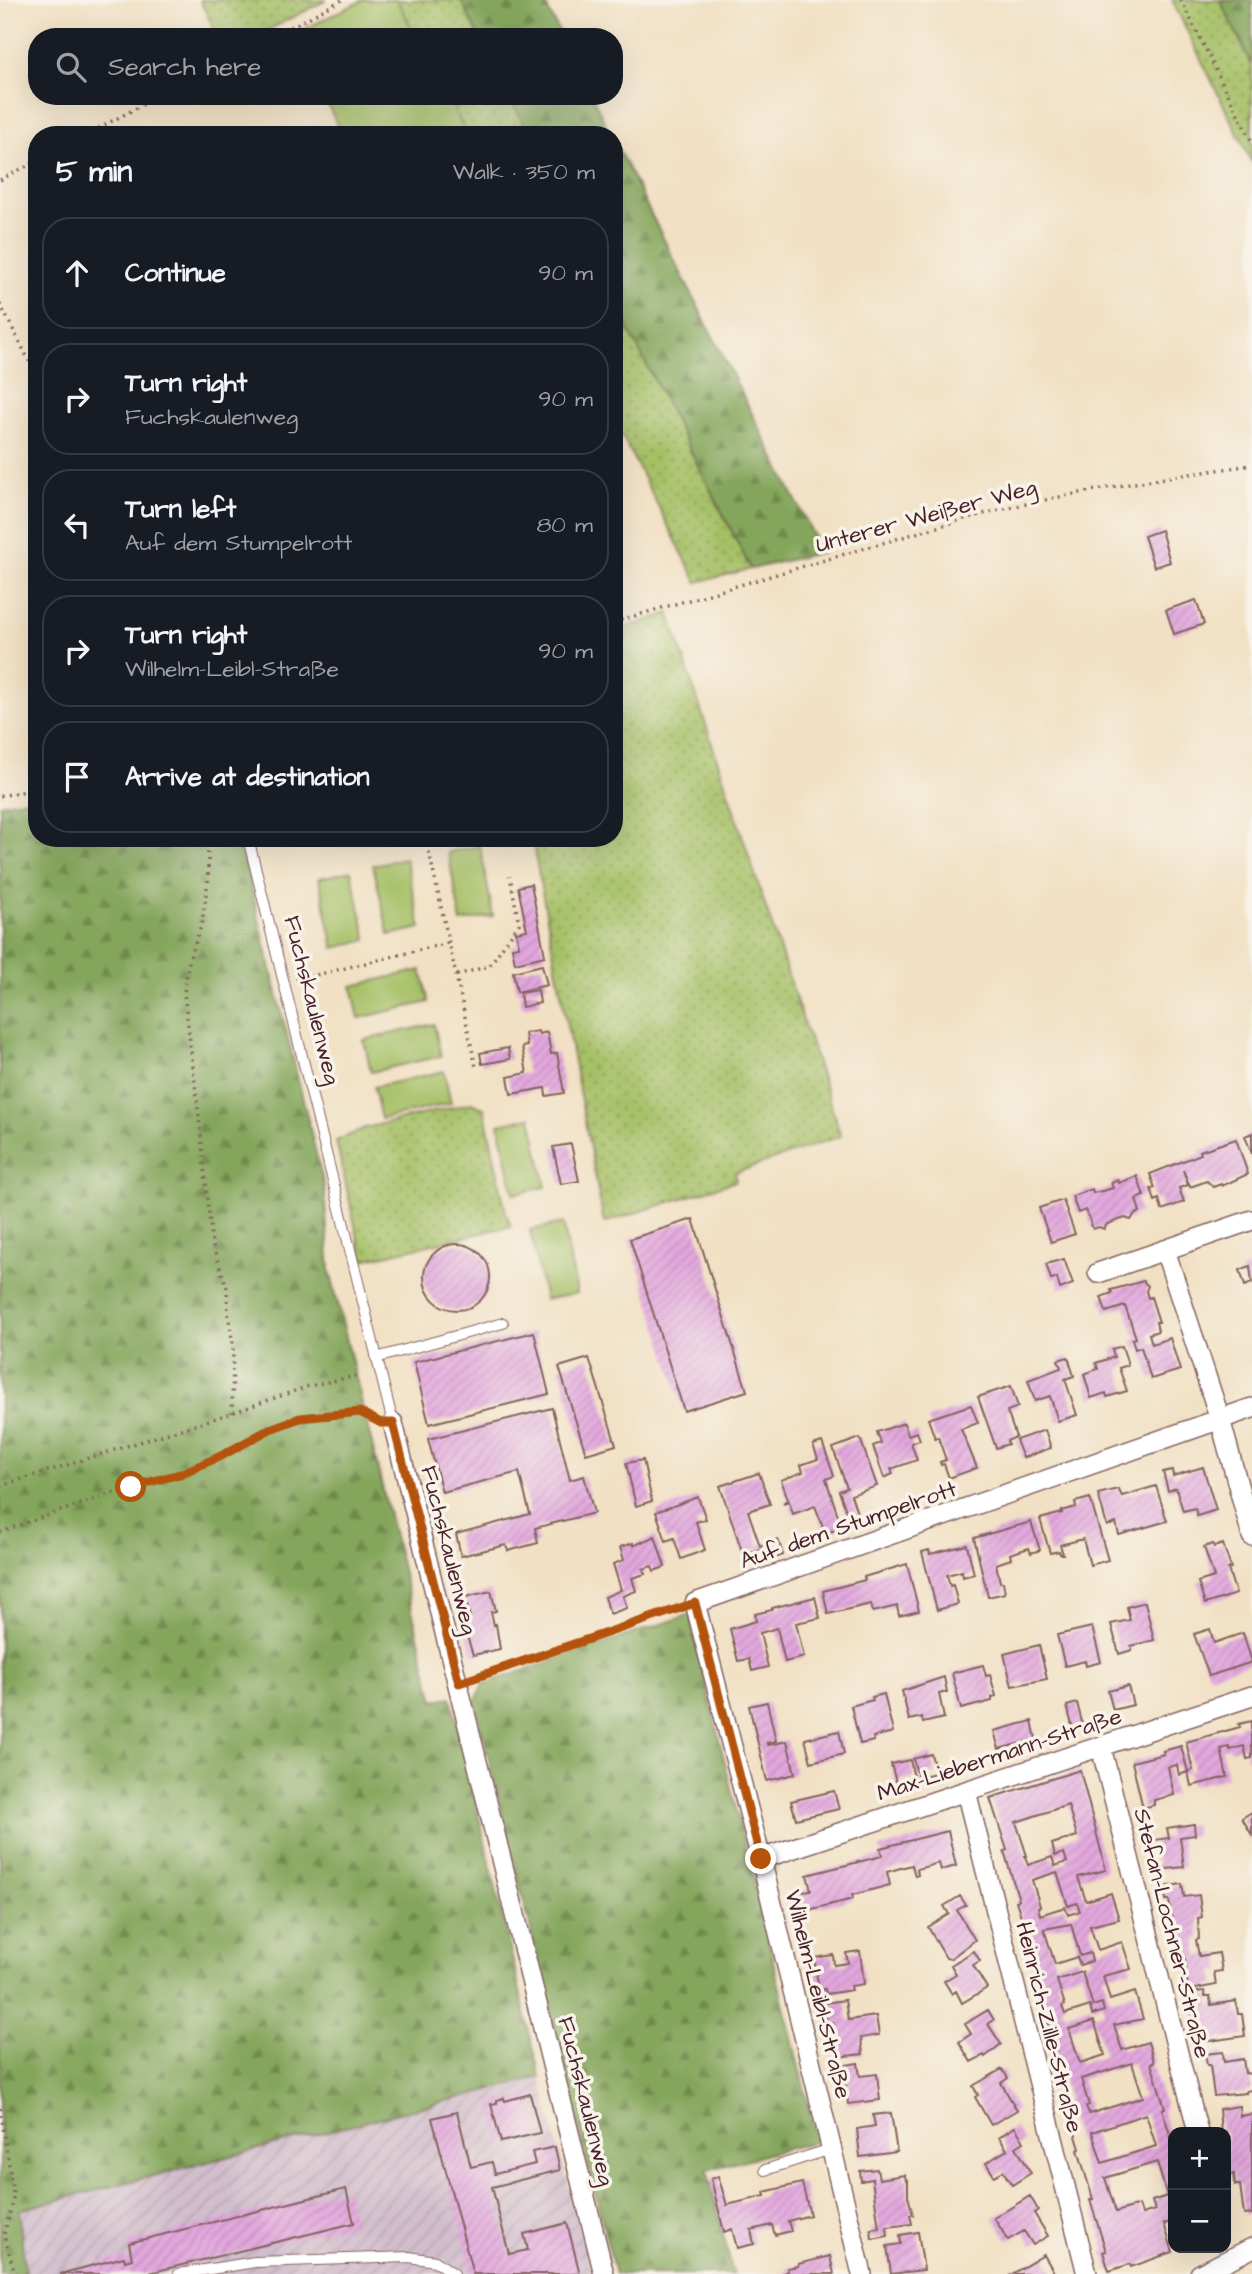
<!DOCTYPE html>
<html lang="en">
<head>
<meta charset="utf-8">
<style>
  body { margin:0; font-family:"Architects Daughter",sans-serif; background:#20242c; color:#f1f3f6 }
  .controls { position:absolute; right:21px; bottom:21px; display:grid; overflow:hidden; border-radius:14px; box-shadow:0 7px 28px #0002 }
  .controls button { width:63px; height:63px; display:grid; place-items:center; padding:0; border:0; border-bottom:2px solid #363941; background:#171b24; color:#f1f3f6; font:35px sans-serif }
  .stop { position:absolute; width:21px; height:21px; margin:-16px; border:5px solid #b45309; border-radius:50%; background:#fff }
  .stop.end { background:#b45309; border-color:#fff; box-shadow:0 2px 7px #0008 }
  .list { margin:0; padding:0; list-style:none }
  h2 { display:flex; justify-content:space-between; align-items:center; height:91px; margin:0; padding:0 28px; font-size:30px }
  h2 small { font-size:23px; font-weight:400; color:#9ea1a6 }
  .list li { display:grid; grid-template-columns:46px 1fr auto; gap:21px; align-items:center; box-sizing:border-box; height:112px; margin:0 14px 14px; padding:0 14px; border:2px solid #363941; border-radius:28px }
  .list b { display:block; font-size:26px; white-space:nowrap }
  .list p { margin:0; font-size:23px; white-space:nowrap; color:#9ea1a6 }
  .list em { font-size:23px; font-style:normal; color:#9ea1a6 }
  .icon { flex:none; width:38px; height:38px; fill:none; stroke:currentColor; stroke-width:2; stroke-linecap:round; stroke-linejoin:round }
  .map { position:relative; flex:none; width:1252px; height:2274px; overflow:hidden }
  .search { position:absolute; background:#171b24; box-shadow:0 7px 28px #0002; left:28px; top:28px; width:595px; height:77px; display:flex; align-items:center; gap:18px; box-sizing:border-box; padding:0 24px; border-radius:28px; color:#9ea1a6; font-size:26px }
  .panel { position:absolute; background:#171b24; box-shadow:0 7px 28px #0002; left:28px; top:126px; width:595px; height:721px; border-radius:28px }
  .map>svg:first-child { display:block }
  .industrial { fill:url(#industrial-furrows) }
  .grass { fill:url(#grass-dots); stroke:#787048; stroke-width:2 }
  .forest { fill:url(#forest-firs); stroke:#676243; stroke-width:2 }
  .garden { fill:#a6c066; stroke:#787048; stroke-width:2 }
  .building { fill:url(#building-hatch); fill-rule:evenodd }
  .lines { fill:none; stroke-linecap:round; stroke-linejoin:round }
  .lane-casing { stroke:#846360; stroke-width:12 }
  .street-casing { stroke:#846360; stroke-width:22 }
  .path { stroke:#846360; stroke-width:3.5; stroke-dasharray:2 5; stroke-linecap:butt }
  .lane { stroke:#fff; stroke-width:10 }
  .street { stroke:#fff; stroke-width:19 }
  .route { stroke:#b45309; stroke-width:9 }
  .labels { text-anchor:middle; stroke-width:7; stroke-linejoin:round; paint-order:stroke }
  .street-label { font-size:23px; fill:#4a1f2b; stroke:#f7f3e8 }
</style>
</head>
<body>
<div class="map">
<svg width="1252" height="2274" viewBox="0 0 1252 2274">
  <defs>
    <pattern id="industrial-furrows" width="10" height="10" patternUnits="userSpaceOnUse" patternTransform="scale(1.75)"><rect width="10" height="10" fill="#d1bdcc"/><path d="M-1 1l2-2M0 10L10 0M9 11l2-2" fill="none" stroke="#b5a2af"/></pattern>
    <pattern id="grass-dots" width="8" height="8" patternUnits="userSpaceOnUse" patternTransform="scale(1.75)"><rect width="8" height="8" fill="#a6c066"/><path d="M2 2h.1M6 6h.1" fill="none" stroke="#899b54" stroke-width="1.8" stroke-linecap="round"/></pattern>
    <pattern id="forest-firs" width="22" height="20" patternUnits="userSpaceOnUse" patternTransform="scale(1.75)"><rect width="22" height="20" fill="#84a65b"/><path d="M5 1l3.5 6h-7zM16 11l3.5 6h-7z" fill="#6e874b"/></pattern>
    <pattern id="building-hatch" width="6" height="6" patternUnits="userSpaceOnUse" patternTransform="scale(1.75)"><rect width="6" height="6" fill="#e2a7dd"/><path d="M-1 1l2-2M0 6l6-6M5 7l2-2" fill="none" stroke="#c38fbe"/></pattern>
  </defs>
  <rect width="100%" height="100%" fill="#f7f3e8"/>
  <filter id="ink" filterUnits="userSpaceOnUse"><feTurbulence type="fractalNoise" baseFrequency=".0143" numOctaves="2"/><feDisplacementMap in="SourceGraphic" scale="14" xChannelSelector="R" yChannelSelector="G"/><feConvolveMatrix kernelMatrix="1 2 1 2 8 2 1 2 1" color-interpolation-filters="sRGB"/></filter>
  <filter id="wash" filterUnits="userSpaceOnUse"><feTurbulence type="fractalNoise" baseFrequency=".00686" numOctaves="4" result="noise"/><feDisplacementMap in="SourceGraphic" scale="28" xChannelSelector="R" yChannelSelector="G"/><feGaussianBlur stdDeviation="1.57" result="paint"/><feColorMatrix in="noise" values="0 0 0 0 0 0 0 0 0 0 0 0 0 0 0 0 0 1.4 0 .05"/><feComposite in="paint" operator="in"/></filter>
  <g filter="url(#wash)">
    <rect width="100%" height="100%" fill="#f1e0c3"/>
    <path class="industrial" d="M540 2077 592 2274H25L18 2210Z"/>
    <path class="grass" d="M200 0H327L254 37H218Z
      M397 0H461L479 37H416Z
      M1172 0H1220L1252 65V163Z
      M447 96H510L529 135H467Z
      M614 301 751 569 697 582 614 420Z
      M669 613 841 1136 735 1173 736 1181 604 1223 532 838H614V632Z
      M471 1103 484 1108 506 1213 511 1226 363 1260 336 1141 365 1128Z"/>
    <path class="forest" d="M461 0H543L562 37H479Z
      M1220 0H1252V65Z
      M510 96H592L611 135H529Z
      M614 141 822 552 751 569 614 301Z
      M37 797V838H239L324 1186 330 1271 434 1701 451 1697 540 2077 19 2210 25 2274H0V804Z
      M691 1614 693 1632 817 2141 707 2170 733 2274H615L475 1702 483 1684Z"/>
    <path class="garden" d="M363 0H397L416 37H295L294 34Z
      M324 96H447L467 135H342Z
      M480 846 493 916 461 922 448 852Z
      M405 858 421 928 389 935 373 865Z
      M351 871 367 940 334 948 319 878Z
      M421 970 429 1002 359 1018 352 986Z
      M434 1024 441 1056 371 1072 364 1040Z
      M444 1071 451 1103 381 1119 374 1087Z
      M531 1117 546 1187 514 1194 499 1124Z
      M563 1223 577 1293 545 1300 530 1230Z"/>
    <g id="blocks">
      <path class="building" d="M1161 530 1170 562 1154 567 1144 536Z
        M1196 600 1204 624 1174 634 1166 610Z
        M531 884 545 956 515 963 512 947 519 946 516 932 527 930 518 887Z
        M542 965 547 985 517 992 513 972Z
        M538 990 540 1003 522 1007 520 993Z
        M538 1031 539 1034 547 1032 551 1054 557 1053 564 1093 546 1096 545 1088 511 1094 508 1077 527 1073 522 1047 527 1046 525 1033Z
        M508 1048 510 1059 482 1064 480 1053Z
        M1252 1133V1154L1245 1136Z
        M1236 1139 1248 1174 1222 1186 1221 1184 1213 1187 1207 1181 1190 1187 1183 1170 1188 1185 1179 1188 1184 1202 1162 1210 1159 1199 1155 1201 1151 1189 1155 1188 1150 1174 1201 1154 1200 1151Z
        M571 1144 579 1181 561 1184 553 1147Z
        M1137 1176 1144 1196 1136 1199 1140 1212 1134 1215 1131 1220 1125 1218 1107 1224 1104 1229 1099 1227 1093 1229 1086 1210 1078 1213 1072 1196 1092 1189 1093 1193 1106 1190 1113 1188 1111 1183 1118 1180 1119 1183Z
        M1063 1200 1075 1234 1051 1242 1039 1208Z
        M693 1219 747 1391 684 1411 630 1239Z
        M424 1277a33 33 0 1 1 66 0a33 33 0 1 1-66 0Z
        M1064 1259 1073 1284 1060 1289 1057 1278 1051 1279 1046 1264Z
        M1250 1266 1252 1283 1245 1286 1240 1270Z
        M1143 1281 1148 1286 1146 1291 1148 1298 1151 1297 1159 1322H1156L1158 1331 1149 1334 1152 1344 1170 1338 1180 1370 1151 1379 1141 1347 1135 1349 1132 1339 1136 1338 1125 1306 1106 1312 1101 1297 1112 1293 1111 1290Z
        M534 1332 549 1394 429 1424 414 1362Z
        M1122 1346 1128 1365 1119 1368 1127 1391 1107 1397 1106 1393 1091 1398 1084 1374 1098 1369 1096 1363 1114 1357 1112 1349Z
        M1068 1357 1074 1376 1065 1379 1077 1415 1058 1421 1050 1396 1035 1401 1028 1380 1061 1368 1058 1360Z
        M589 1358 616 1445 586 1454 559 1367Z
        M1011 1386 1018 1407 1007 1411 1016 1437 1007 1441 1008 1444 996 1448 978 1397Z
        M971 1405 978 1423 961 1429 977 1468 949 1478 944 1464 941 1465 940 1462 946 1460 938 1437 935 1438 928 1419Z
        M552 1408 570 1480 584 1476 594 1513 535 1528 538 1543 508 1551 506 1545 461 1556 456 1534 530 1514 519 1472 442 1492 428 1439Z
        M904 1423 908 1435 917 1432 920 1440 911 1443 917 1460 891 1469 893 1474 884 1478 873 1446 881 1443 877 1432Z
        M1045 1430 1051 1448 1023 1458 1016 1440Z
        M860 1438 877 1486 851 1495 858 1516 849 1519 839 1491 847 1488 833 1448Z
        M822 1442 834 1476 826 1479 842 1528 823 1534 820 1532 823 1527 815 1506 793 1514 789 1501 783 1503 788 1499 781 1480 803 1472 801 1465 818 1459 813 1445Z
        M643 1460 652 1501 636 1506 626 1463Z
        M1203 1467 1216 1510 1197 1516 1195 1508 1183 1511 1176 1488 1168 1491 1163 1472 1172 1470 1173 1476Z
        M759 1473 770 1504 748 1511 760 1546 778 1539 783 1555 765 1561 761 1549 743 1554 720 1486Z
        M1156 1486 1167 1521 1119 1535 1116 1523 1107 1526 1098 1494 1118 1489 1122 1496Z
        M698 1497 706 1519 696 1522 705 1550 681 1559 674 1538 666 1541 656 1512Z
        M1090 1498 1108 1560 1090 1565 1083 1539 1060 1545 1063 1554H1060L1059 1551 1050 1553 1040 1519 1062 1513V1511L1076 1507 1075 1502Z
        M1031 1522 1040 1550 1031 1553 1029 1548 1010 1554 1011 1559 996 1564 1000 1582H1003L1005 1593 988 1597 974 1538Z
        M655 1536 665 1567 654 1571 652 1566 643 1569 645 1574 632 1578 636 1591 623 1596 627 1608 610 1614 605 1597 621 1590 613 1564 624 1560 620 1547 633 1543V1546Z
        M1213 1544 1214 1547 1223 1544 1231 1568 1228 1569 1236 1594 1205 1604 1198 1582 1214 1577 1204 1547Z
        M967 1545 974 1574 963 1577 962 1571 947 1575 950 1586 953 1585 958 1604 937 1610 922 1552 929 1550 930 1554Z
        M907 1564 919 1611 899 1616 897 1606 873 1612 871 1604 828 1614 823 1591 865 1580 864 1577Z
        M491 1591 496 1611 491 1612 494 1625 496 1624 500 1649 473 1655 466 1633 465 1619 470 1617 465 1597Z
        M815 1597 820 1618 796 1623 804 1657 785 1662 777 1628 760 1633 768 1667 752 1671 749 1659 738 1661 730 1629 756 1621 755 1614 772 1610V1608Z
        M1145 1602 1154 1640 1131 1646 1132 1650 1119 1654 1111 1624 1130 1620 1127 1607Z
        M1092 1627 1101 1662 1086 1666 1085 1661 1065 1666 1057 1635Z
        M1210 1629 1214 1643 1243 1633 1252 1662 1209 1676 1194 1634Z
        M1039 1645 1047 1679 1012 1686 1004 1654Z
        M983 1665 986 1676 990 1675 996 1696 992 1697V1701L961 1709 952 1673Z
        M944 1677 947 1692 939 1694 944 1718 923 1723 922 1717 909 1720 902 1691Z
        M1128 1686 1133 1705 1113 1710 1108 1691Z
        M884 1694 893 1732 873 1737 874 1741 860 1744 851 1706 873 1700 872 1697Z
        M767 1702 776 1741 767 1743 768 1745 787 1741 795 1774 767 1781 749 1706Z
        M1077 1703 1083 1726 1073 1729 1067 1706Z
        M1032 1721 1036 1739 999 1749 994 1731Z
        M1252 1721V1758L1247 1759 1244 1746 1230 1750 1229 1747 1221 1749 1227 1777 1191 1786 1188 1772 1193 1770 1186 1742 1240 1727 1239 1724Z
        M839 1731 844 1754 811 1762 805 1739Z
        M1181 1746 1188 1772 1179 1775 1177 1765 1168 1767 1174 1795 1154 1800V1805L1143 1808 1132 1762 1164 1754 1163 1751Z
        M931 1754 936 1773 918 1777 913 1759Z
        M910 1760 914 1778 896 1782 891 1764Z
        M1080 1770 1106 1870 1078 1877 1086 1901 1111 1893 1119 1919 1090 1926 1098 1950 1122 1942 1131 1969 1103 1976 1110 2000 1135 1992 1143 2019 1114 2025 1122 2050 1148 2042 1154 2062 1151 2063 1165 2108 1162 2109 1173 2144V2221L1164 2224 1173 2252 1131 2267 1130 2264 1109 2271 1103 2252 1106 2251 1090 2200 1093 2199 1078 2150 1080 2149 1065 2100 1069 2099 1053 2051 1057 2050 1041 2001 1044 2000 1029 1951 1032 1950 1016 1901 1019 1900 1004 1851 1007 1850 990 1798ZM1068 1805 1077 1836 1052 1844 1055 1856 1064 1853 1067 1862 1055 1866 1052 1857 1028 1865 1025 1856H1027L1016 1822ZM1057 1872 1068 1906 1077 1903 1080 1911 1068 1915 1065 1907 1040 1915 1038 1907 1040 1906 1032 1880ZM1071 1924 1080 1956 1090 1953 1092 1961 1080 1965 1077 1957 1055 1964 1044 1929ZM1082 1972 1093 2006 1102 2003 1104 2011 1092 2015 1090 2006 1065 2014 1062 2006 1065 2005 1057 1980ZM1094 2021 1105 2055 1080 2063 1069 2029ZM1132 2063 1143 2097 1089 2114 1086 2106 1089 2105 1081 2079ZM1146 2114 1156 2146 1102 2163 1092 2132ZM1157 2162 1167 2196 1152 2201 1155 2210 1142 2214 1139 2205 1116 2212 1105 2178Z
        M834 1791 839 1809 796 1819 791 1801Z
        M1252 1812V1835L1242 1818Z
        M1194 1824 1195 1835 1180 1837 1184 1867 1158 1870 1154 1840 1169 1838 1167 1828Z
        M948 1831 956 1866 941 1870 939 1863 917 1869 918 1875 915 1876 912 1865 904 1867 887 1872 890 1885 852 1895 853 1899 804 1911 799 1892 811 1890 807 1875 882 1856 880 1848Z
        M1182 1884 1184 1897 1199 1895 1202 1917 1198 1918 1199 1939 1196 1940 1199 1956 1219 1953 1222 1971 1214 1972 1216 1985 1195 1989 1196 1992 1204 1991 1205 1996H1210L1211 2005 1236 2001 1238 2014H1242L1245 2036 1202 2042 1198 2017H1195L1190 1989H1188L1185 1959H1180L1177 1934H1174L1169 1900H1166L1164 1887Z
        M960 1896 966 1905 957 1910 975 1940 950 1959 946 1958 928 1927 949 1914 944 1906Z
        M860 1951 864 1984 851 1986 852 1990 826 1994 825 1989 819 1990 814 1958 833 1955 834 1965 848 1963 846 1953Z
        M974 1951 980 1961 973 1965 987 1988 962 2003 956 1991 952 1994 944 1981 956 1974 951 1965Z
        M845 2000 848 2020 876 2016 879 2035 861 2038 863 2054 837 2057 833 2022 827 2023 824 2003Z
        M988 2010 994 2020 988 2024 1001 2044 985 2057 984 2055 971 2062 959 2042 971 2034 965 2024Z
        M1223 2052 1224 2062 1243 2059 1245 2073 1252 2074V2090L1246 2091V2093L1214 2096 1210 2065H1207L1205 2054Z
        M858 2063 860 2076 877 2074 880 2100 848 2104 844 2075 841 2076 840 2066Z
        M1002 2069 1008 2078 1001 2083 1017 2110 991 2125 975 2097 978 2095 973 2086Z
        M530 2094 540 2133 501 2142 491 2104 497 2103V2100L504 2098 505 2101Z
        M1239 2106 1240 2116 1252 2114V2214L1244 2215 1240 2185H1235L1234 2174 1227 2175 1226 2132H1221L1219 2109Z
        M457 2112 471 2167 492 2162 495 2174 535 2164 532 2152 555 2147 560 2170 492 2187 509 2254 528 2250 524 2234 567 2223 580 2274H473L432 2118Z
        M891 2113 897 2152 860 2157 857 2129 875 2126 873 2115Z
        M1015 2127 1024 2142 1016 2147 1031 2173 1012 2185 1003 2171 994 2176 986 2163 1007 2150 999 2137Z
        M877 2169 879 2179 905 2175 906 2181 908 2180V2196L913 2215H910L912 2224 887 2227 888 2236 872 2239 871 2229 879 2228 872 2179 861 2181 860 2171Z
        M718 2176 727 2205 765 2196 764 2192 802 2183 810 2215 788 2221 791 2231 775 2235 772 2225 751 2230 754 2244 737 2248 732 2229 724 2232 711 2179Z
        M346 2189 354 2223 145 2274H60L124 2257 125 2261 132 2259 129 2243Z
        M1030 2196 1038 2210 1034 2213 1048 2236 1033 2245 1024 2231 1008 2240 994 2218Z
        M918 2232 924 2270 891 2274 887 2246 901 2244 900 2235Z
        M1044 2255 1055 2274H1012Z
        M830 2256 834 2274H781L788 2271 787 2268 798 2266V2264Z"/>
    </g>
  </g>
  <g filter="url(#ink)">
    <use href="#blocks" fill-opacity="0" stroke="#846360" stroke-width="2"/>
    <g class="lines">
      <defs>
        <path id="lane" d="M248 838 393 1423
          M376 1358 503 1323
          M765 2170 831 2149
          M179 2274 255 2262 409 2257 435 2261 454 2274"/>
        <path id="street" d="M1165 1250 1220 1419 1252 1536
          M1098 1273 1252 1220
          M393 1423 604 2274
          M1101 1747 1198 2132
          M966 1791 1087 2274
          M761 1859 1252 1696
          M862 2274 761 1859 695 1603 1252 1408
          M1200 2274 1252 2248"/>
      </defs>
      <use href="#lane" class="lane-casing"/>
      <use href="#street" class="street-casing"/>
      <path class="path" d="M1181 0 1252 142
        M272 37 342 0
        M86 135 159 96
        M0 180 37 161
        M0 304 37 376
        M614 622 971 517C1063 494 1158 478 1252 465
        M0 796 37 789
        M208 838V881L202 923 189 961 184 992 201 1134 212 1244 227 1288 228 1313 233 1344 232 1413
        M426 838 476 1067
        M457 975 489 966 519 924 510 876
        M296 980 448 943
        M0 1486 232 1413 309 1386 360 1375
        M0 1532 130 1487 180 1473 221 1456 270 1429 300 1418 360 1412 374 1419
        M474 1678 676 1610
        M0 2108 13 2190V2202L4 2235 15 2274"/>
      <use href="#lane" class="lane"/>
      <use href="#street" class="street"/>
    </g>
  </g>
  <g class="lines" filter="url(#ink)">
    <path class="route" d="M131 1487 180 1474 221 1456 270 1429 300 1418 360 1412 381 1423H393L459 1683 695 1603 761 1859"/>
  </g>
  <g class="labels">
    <g class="street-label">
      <text transform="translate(926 515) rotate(-15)" y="8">Unterer Weißer Weg</text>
      <text transform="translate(313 1000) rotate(76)" y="8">Fuchskaulenweg</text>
      <text transform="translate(848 1524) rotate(-19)" y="8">Auf dem Stumpelrott</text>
      <text transform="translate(450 1550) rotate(76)" y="8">Fuchskaulenweg</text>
      <text transform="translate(999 1754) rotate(-18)" y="8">Max-Liebermann-Straße</text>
      <text transform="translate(1173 1933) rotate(76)" y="8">Stefan-Lochner-Straße</text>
      <text transform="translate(819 1994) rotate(76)" y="8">Wilhelm-Leibl-Straße</text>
      <text transform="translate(1050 2027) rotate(76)" y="8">Heinrich-Zille-Straße</text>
      <text transform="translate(587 2101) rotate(76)" y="8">Fuchskaulenweg</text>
    </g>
  </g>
</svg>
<div class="controls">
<button>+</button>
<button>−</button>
</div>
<div class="stop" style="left:131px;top:1487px"></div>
<div class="stop end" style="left:761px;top:1859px"></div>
<div class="search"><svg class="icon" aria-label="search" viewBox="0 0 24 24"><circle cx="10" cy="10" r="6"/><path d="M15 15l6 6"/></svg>Search here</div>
<section class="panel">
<h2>5 min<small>Walk · 350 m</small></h2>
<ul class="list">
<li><svg class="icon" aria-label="ahead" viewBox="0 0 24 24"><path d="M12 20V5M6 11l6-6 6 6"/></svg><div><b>Continue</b></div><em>90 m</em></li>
<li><svg class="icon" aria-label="right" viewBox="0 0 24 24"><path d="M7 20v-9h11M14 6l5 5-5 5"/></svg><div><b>Turn right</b><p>Fuchskaulenweg</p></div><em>90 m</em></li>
<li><svg class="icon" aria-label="left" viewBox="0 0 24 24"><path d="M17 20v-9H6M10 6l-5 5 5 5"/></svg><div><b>Turn left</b><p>Auf dem Stumpelrott</p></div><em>80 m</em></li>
<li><svg class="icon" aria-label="right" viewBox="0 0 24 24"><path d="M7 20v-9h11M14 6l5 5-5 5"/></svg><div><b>Turn right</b><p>Wilhelm-Leibl-Straße</p></div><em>90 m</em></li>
<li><svg class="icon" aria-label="arrive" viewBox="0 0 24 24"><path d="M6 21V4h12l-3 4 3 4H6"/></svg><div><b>Arrive at destination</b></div></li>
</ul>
</section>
</div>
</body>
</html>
